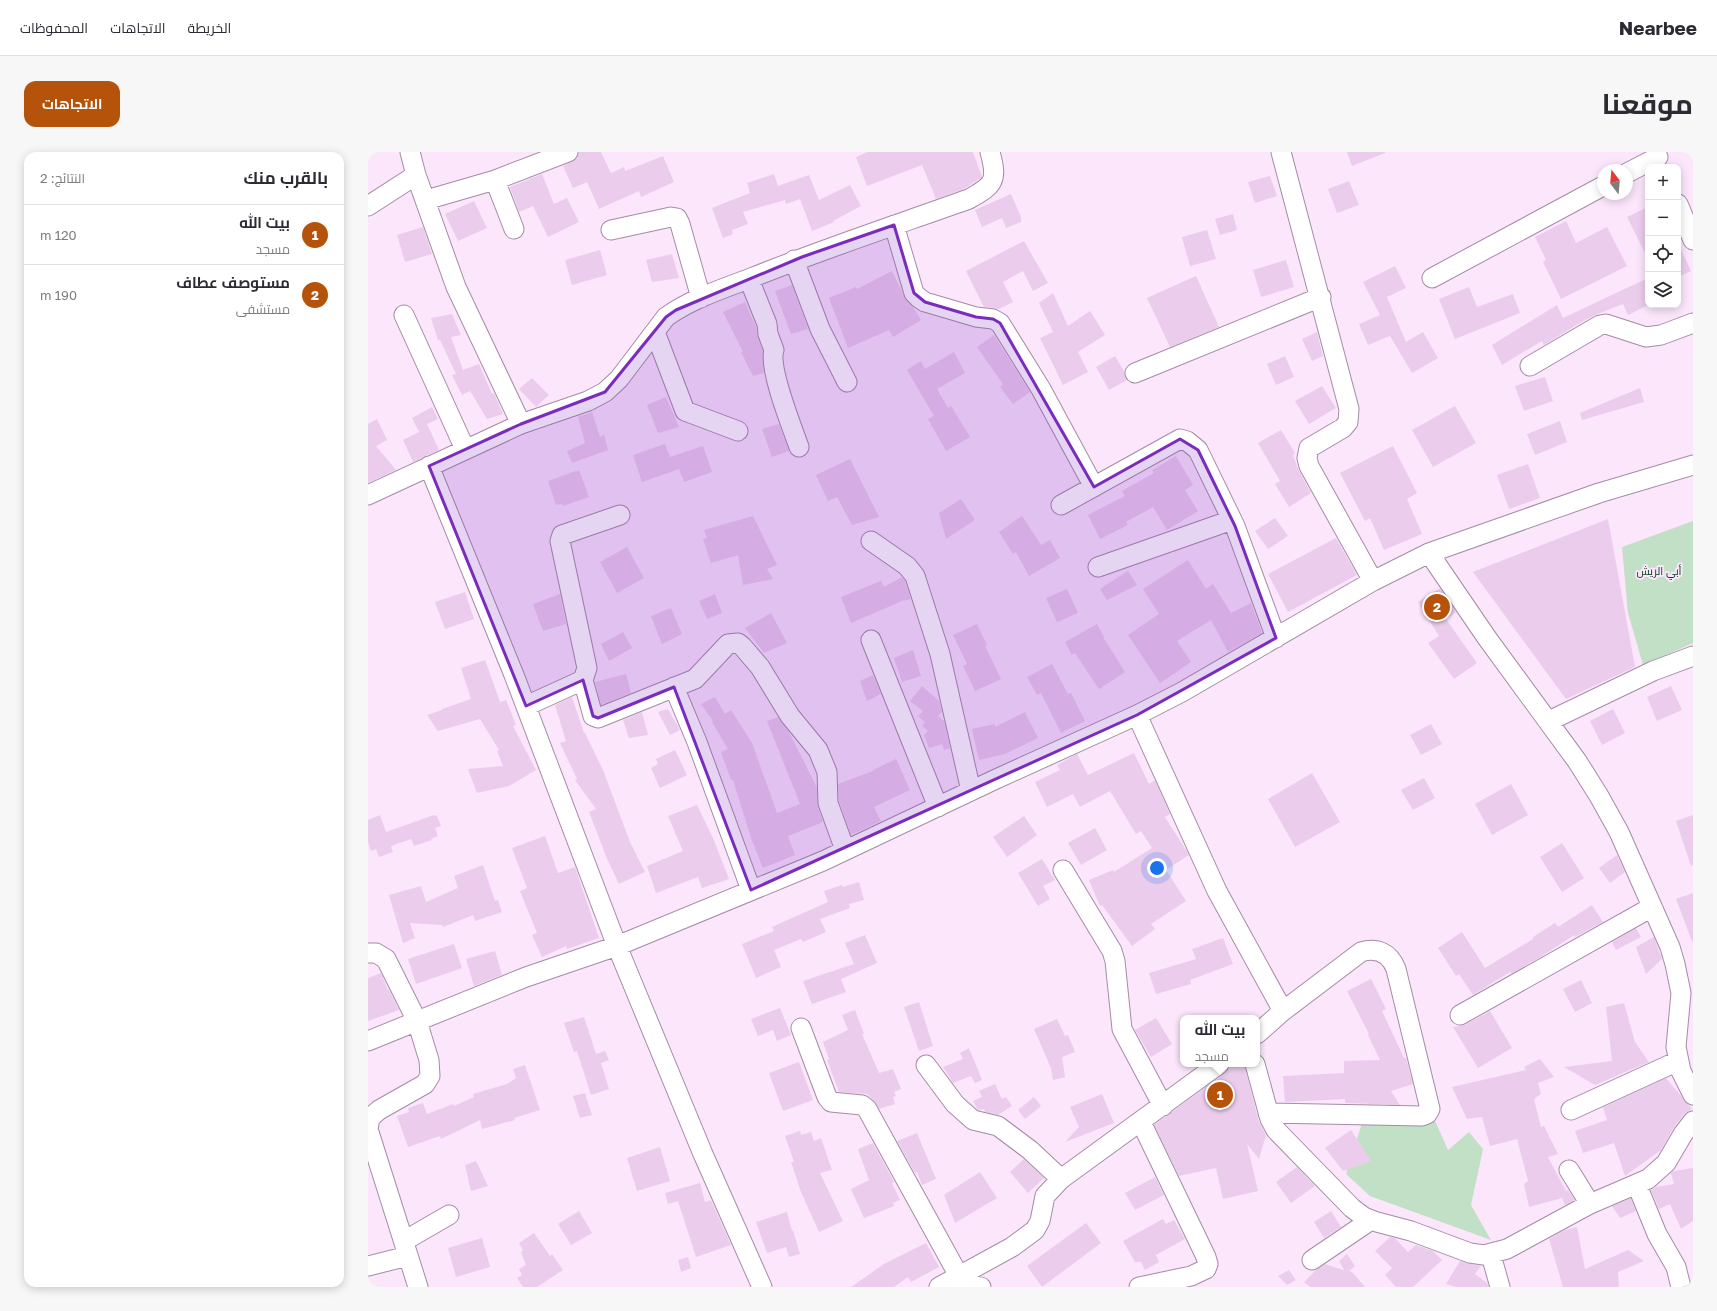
<!DOCTYPE html>
<html lang="ar">
<head>
<meta charset="utf-8">
<style>
  body { margin:0; font-family:"Golos Text",Cairo,sans-serif; background:#f7f7f7; color:#2b2b33; direction:rtl }
  .controls { position:absolute; right:12px; top:12px; display:grid; overflow:hidden; border-radius:8px; box-shadow:0 2px 10px #0003 }
  .controls button { width:36px; height:36px; display:grid; place-items:center; padding:0; border:0; border-bottom:1px solid #e1e1e2; background:#fff; color:#2b2b33; font:20px sans-serif }
  .compass { position:absolute; left:1229px; top:12px; width:36px; height:36px; border-radius:50%; background:#fff; box-shadow:0 2px 10px #0003; rotate:344deg }
  .you { position:absolute; left:789px; top:716px; width:14px; height:14px; margin:-10px; border:3px solid #fff; border-radius:50%; background:#1a73e8; box-shadow:0 0 0 6px #1a73e833 }
  .badge { display:grid; place-items:center; width:26px; height:26px; border-radius:50%; background:#b45309; color:#fff; font-size:13px; font-weight:700 }
  .pin { position:absolute; translate:-50% -50%; border:2px solid #fff; box-shadow:0 1px 4px #0006 }
  .popup { position:absolute; left:812px; top:863px; width:80px; height:52px; box-sizing:border-box; display:grid; place-content:center; border-radius:8px; background:#fff; filter:drop-shadow(0 1px 3px #0005); font-size:13px; white-space:nowrap; color:#7c7c81 }
  .popup b { font-size:15px; color:#2b2b33 }
  .popup::after { content:''; position:absolute; left:50%; top:100%; margin-left:-8px; border:8px solid transparent; border-top-color:#fff }
  .list { margin:0; padding:0; list-style:none }
  h2 { display:flex; justify-content:space-between; align-items:center; height:52px; margin:0; padding:0 16px; font-size:17px }
  h2 small { font-size:13px; font-weight:400; color:#7c7c81 }
  .list li { display:grid; grid-template-columns:26px 1fr auto; gap:12px; align-items:center; box-sizing:border-box; height:60px; padding:0 16px; border-top:1px solid #e1e1e2 }
  .list b { display:block; font-size:15px; white-space:nowrap }
  .list p { margin:0; font-size:13px; white-space:nowrap; color:#7c7c81 }
  .list em { font-size:13px; font-style:normal; color:#7c7c81 }
  .icon { flex:none; width:22px; height:22px; fill:none; stroke:currentColor; stroke-width:2; stroke-linecap:round; stroke-linejoin:round }
  .map { position:relative; flex:none; width:1325px; height:1135px; overflow:hidden; direction:ltr; border-radius:12px }
  header { display:flex; align-items:center; gap:24px; box-sizing:border-box; height:56px; padding:0 20px; background:#fff; border-bottom:1px solid #e1e1e2 }
  header strong { font-size:19px }
  nav { display:flex; gap:22px; margin-inline-start:auto; font-size:14px }
  .intro { display:flex; align-items:center; justify-content:space-between; box-sizing:border-box; height:96px; padding:0 24px }
  h1 { margin:0; font-size:28px }
  .button { padding:10px 18px; border-radius:12px; background:#b45309; color:#fff; font-size:14px; font-weight:700 }
  main { display:flex; gap:24px; padding:0 24px }
  aside { flex:1; background:#fff; border-radius:12px; box-shadow:0 2px 10px #0003 }
  .map>svg:first-child { display:block }
  .green { fill:#c2e0c6 }
  .building { fill:#eccced }
  .lines { fill:none; stroke-linecap:round; stroke-linejoin:round }
  .minor-casing { stroke:#a48ca5; stroke-width:21 }
  .minor { stroke:#fff; stroke-width:19 }
  .marked { fill:#7b2cbf; fill-opacity:0.2; stroke:#7b2cbf; stroke-width:3; stroke-linejoin:round }
  .labels { text-anchor:middle; stroke-width:4; stroke-linejoin:round; paint-order:stroke }
  .park-label { font-size:11px; fill:#06411b; stroke:#fbe6fc }
</style>
</head>
<body>
<header>
<strong>Nearbee</strong>
<nav><a>الخريطة</a><a>الاتجاهات</a><a>المحفوظات</a></nav>
</header>
<div class="intro"><h1>موقعنا</h1><a class="button">الاتجاهات</a></div>
<main>
<div class="map">
<svg width="1325" height="1135" viewBox="0 0 1325 1135">
  <rect width="100%" height="100%" fill="#fbe6fc"/>
  <path class="green" d="M1325 369V491L1275 513 1260 461 1254 395Z
    M1067 969 1080 998 1101 980 1115 997 1103 1053 1123 1088 1002 1044 978 1022 994 971Z"/>
  <path class="building" d="M211 0H233L243 21 256 15 257 19 295 4 306 30 273 45 271 39 231 57 219 30 205 36 195 14 208 7Z
    M500 0H605L614 25 596 37 568 47 554 13 499 34 488 5Z
    M979 0H1017V1L984 14Z
    M174 22 186 52 199 46 211 70 180 85 165 54 151 60 142 35Z
    M406 22 410 34 441 23 451 48 482 33 493 54 465 69 466 70 444 79 432 47 418 52 417 48 375 60 380 72 364 78 365 82 355 86 344 56 382 41 379 31Z
    M902 24 909 44 887 51 880 30Z
    M981 29 991 53 969 61 960 37Z
    M643 42 653 65V70L638 76 634 66 614 75 607 58Z
    M106 49 119 76 90 89 77 62Z
    M1280 55V107L1259 65Z
    M865 62 869 78 852 83 847 67Z
    M1198 69 1208 91 1239 75 1259 114 1193 147 1175 110 1178 108 1167 85Z
    M55 75 64 102 37 110 29 83Z
    M839 78 848 107 822 114 814 85Z
    M656 89 680 131 665 139 655 119 635 130 645 150 631 157 616 155 598 119Z
    M1310 91 1323 119 1310 125Z
    M232 98 239 123 204 133 197 108Z
    M304 102 311 126 284 130 278 108Z
    M918 108 926 135 893 145 885 118Z
    M1027 114 1038 136 1019 145 1038 190 1055 180 1070 206 1044 221 1022 184 1000 193 991 172 1012 163 995 130Z
    M524 119 536 144 545 155 553 168 525 185 521 178 480 196 461 146 488 135 489 137Z
    M828 124 851 175 802 195 779 146Z
    M1280 126V153L1260 163 1255 152 1227 163 1210 172 1176 193 1174 189 1134 213 1124 193 1189 153 1195 166Z
    M424 133 440 177 423 182 407 139Z
    M1101 135 1109 155 1145 142 1152 161 1087 187 1071 147Z
    M685 141 700 174 722 159 737 183 710 200 720 220 695 233 672 186 685 180 671 151Z
    M377 150 388 175 390 186 395 199 396 221 385 224 373 200H375L355 160Z
    M84 162 93 183 83 185 95 218 111 212 124 242 126 241 135 262 119 267 102 239 94 243 84 223 88 222 72 188H70L63 166Z
    M949 180 955 204 944 209 934 187Z
    M626 183 662 240 645 252 632 235 635 232 609 195Z
    M586 200 597 221 569 237 580 256 583 254 602 285 578 299 560 267 566 264 539 218 553 209 557 217Z
    M747 204 756 219 759 228 741 238 728 215Z
    M917 204 926 225 908 233 899 212Z
    M1177 225 1185 249 1156 259 1147 234Z
    M164 226 181 243 168 255 151 237Z
    M954 234 968 256 941 272 927 249Z
    M1272 236 1276 250 1214 268 1212 261Z
    M298 245 311 275 290 281 279 253Z
    M1087 254 1108 291 1065 315 1044 278Z
    M64 255 70 267 59 272 71 298 45 310 35 288 51 280 44 266Z
    M224 260 232 285 236 283 240 298 204 311 199 299 217 291 210 265Z
    M9 267 19 288 8 294 28 318 0 331V272Z
    M1192 269 1199 290 1167 303 1159 282Z
    M411 272 421 299 404 305 394 277Z
    M913 278 927 301 925 303 931 319 943 341 921 355 907 332 912 329 890 291Z
    M297 292 302 305 335 294 344 320 316 330 311 317 274 330 265 303Z
    M1025 294 1049 341 1039 347 1054 382 1016 398 1002 366 997 369 972 321Z
    M808 304 825 333 817 338 830 359 799 378 785 355 758 370 760 373 732 387 720 363 757 344 754 339 786 321 784 318Z
    M482 307 511 365 484 373 469 345 460 349 448 323Z
    M1160 312 1172 346 1141 357 1129 323Z
    M211 318 221 345 195 354 194 352 188 353 180 329Z
    M593 347 607 368 578 387 571 361Z
    M385 364 409 413 399 417 405 427 375 433 370 403 343 411 335 387 339 386 336 378Z
    M654 364 673 393 682 388 692 406 661 424 648 400 645 402 631 380Z
    M907 366 920 384 900 397 887 379Z
    M1240 367 1267 515 1198 547 1105 420Z
    M968 386 989 423 920 460 900 422Z
    M259 395 276 426 249 441 232 410Z
    M820 408 838 437 845 432 863 461 883 451 894 481 860 500 843 468 809 489 823 510 792 531 760 483 791 462 775 437Z
    M760 419 769 433 739 448 732 437Z
    M534 425 537 429 543 447 534 449 483 471 473 445 513 429 516 435Z
    M1072 436 1088 460 1078 467 1109 511 1086 527 1060 491 1071 484 1050 450Z
    M699 437 710 461 689 470 678 446Z
    M97 440 106 467 77 477 67 450Z
    M192 442 198 472 175 479 165 452Z
    M347 442 354 461 339 467 331 449Z
    M303 456 314 482 294 492 283 464Z
    M403 461 419 491 396 501 377 476Z
    M609 472 619 493 617 494 633 527 607 539 595 514 599 512 585 483Z
    M729 472 736 485H735L757 520 731 537 707 501 704 503 697 490Z
    M255 480 264 496 241 509 233 492Z
    M545 498 553 524 534 530 526 506Z
    M117 508 132 550 138 548 148 573 145 574 168 618 141 634 109 641 100 617 135 614 129 599 131 598 112 567 70 579 59 563 74 558V557L103 547 93 516Z
    M684 512 700 542 703 541 717 569 693 581 673 541 669 543 659 525Z
    M258 522 263 541 233 553 227 530Z
    M505 523 513 542 499 549 492 529Z
    M554 534 571 549 574 560 570 564 576 569 582 596 576 598 574 592 561 596 556 583 560 579 554 574 557 570 550 564 555 559 542 549Z
    M1303 534 1314 558 1289 569 1279 545Z
    M204 545 216 581H217L235 618 262 690 277 720 251 732 240 709 221 660 228 657 207 628 209 627 192 591 198 589 187 553Z
    M347 545 357 562 363 558 384 591 409 661 432 652 399 569 410 565 421 580 449 636 450 655 455 670 420 684 427 703 395 716 383 686 365 628H363L353 600 360 597 344 570 345 569 333 552Z
    M300 557 312 578 302 583 290 560Z
    M1245 557 1257 581 1234 593 1222 569Z
    M274 560 280 583 261 586 255 568Z
    M657 560 670 586 637 602 611 608 604 577 627 572V575Z
    M1063 572 1074 592 1053 603 1042 583Z
    M307 598 319 623 292 636 283 616 290 612 288 607Z
    M766 601 781 632 787 628 802 662 797 665 821 703 798 718 818 749 783 772 787 777 764 794 734 753 732 754 721 728 745 718 746 720 784 696 773 679 768 682 742 639 712 655 705 642 679 655 667 630 692 618 689 613 709 602 720 623Z
    M528 607 542 638 506 655 513 669 483 683 471 649 470 632 505 619V618Z
    M944 621 972 670 927 695 900 647Z
    M1056 626 1067 646 1045 658 1033 638Z
    M1143 632 1160 663 1124 683 1107 652Z
    M329 653 345 686 361 727 334 736 330 725 288 741 279 714 315 699 300 664Z
    M12 663 18 680 66 663 69 664 73 674 67 676 70 684 63 687 64 688 46 694 43 687 23 694 25 700 11 705 8 697 3 699 0 690V668Z
    M1325 663V713L1323 714 1308 669Z
    M656 664 669 683 639 705 625 685Z
    M727 676 739 698 713 713 700 691Z
    M177 684 190 721 207 715 231 786 199 797 198 794 174 805 164 783 169 781 152 739 159 736 144 696Z
    M1194 691 1216 726 1194 740 1172 705Z
    M1249 703 1257 720 1242 731 1231 716Z
    M674 707 687 728 675 734 682 747 670 754 650 721Z
    M115 713 127 749 130 748 134 760 107 769 105 763 75 775 74 773 42 771 47 786 35 791 21 743 53 734 58 750 90 736 86 724Z
    M491 730 496 748 481 752 482 756 452 767 458 780 435 790 433 787 406 798 413 815 388 826 374 792 406 779 404 775 460 750 456 739 474 733 475 735Z
    M1325 741V789H1324L1308 747Z
    M1224 753 1235 770 1207 785 1206 783 1171 806 1143 822 1142 820 1105 843 1091 822 1088 824 1070 796 1094 780 1117 816 1165 787V785L1187 771 1190 775Z
    M1268 776 1273 785 1248 798 1244 790Z
    M497 783 509 811 473 827 478 840 444 852 435 829 486 812 477 791Z
    M1286 785 1294 807 1278 822 1268 795Z
    M855 786 865 812 822 828 823 832 788 842 781 821 828 807 824 797Z
    M86 792 94 816 48 832 40 807Z
    M127 799 134 823 106 834 98 807Z
    M13 821 20 838H21L31 858 0 869V826Z
    M1003 827 1018 857 1014 859 1036 906H1038L1045 932 1023 939 1032 953 977 951V947L917 950 915 924 976 921V909L1012 908 1000 883 1001 882 979 839Z
    M1213 828 1224 851 1207 860 1195 837Z
    M551 850 565 894 551 899 536 855Z
    M1256 851 1267 890 1281 910 1227 933 1196 915 1244 909 1238 855Z
    M412 856 423 883 409 889 405 878 390 884 383 867Z
    M487 858 496 882H494L511 921 525 917 533 937 526 940 528 944 525 945 527 952 511 957 506 949 499 942 471 940 459 908 461 907 455 890 480 878 474 863Z
    M1122 859 1144 896 1110 916 1085 875 1097 873Z
    M216 865 228 902 237 899 241 908 233 911 241 937 223 943 209 899 206 900 196 871Z
    M788 866 804 892 783 905 767 878Z
    M689 867 697 884 700 883 707 900 694 905 697 925 685 928 683 916 666 877Z
    M601 896 614 928 607 931 603 924 585 931 575 915 595 907 592 901Z
    M1172 907 1186 925 1170 931 1173 942 1166 947 1173 975 1176 974 1190 1002 1180 1005 1198 1039 1200 1038 1207 1048 1197 1053 1194 1046 1161 1055 1156 1032 1160 1029 1149 987 1122 994 1114 965 1099 967 1084 935 1158 918 1156 915Z
    M431 910 445 948 415 959 401 921Z
    M862 912H876L891 970 898 983 891 1007 879 992 890 1039 855 1047 848 1016 811 1024 786 973 857 921 861 917Z
    M157 913 172 958 146 966 147 968 114 977 112 968 73 987 72 984 40 995 29 964 41 960 40 956 55 951 59 962 85 952 86 954 106 945 105 942 139 932 148 926 145 917Z
    M1298 926 1324 957 1316 962 1306 975 1293 998 1257 1024 1246 991 1215 1001 1207 979 1239 968 1235 955Z
    M627 932 634 947 638 945 644 954 630 963 617 960 616 957 610 958 605 949 614 945 611 939Z
    M217 941 224 963 212 966 205 944Z
    M734 942 746 971 697 990 711 975 702 955Z
    M666 945 673 954 657 967 650 958Z
    M983 978 1003 1009 975 1019 957 996Z
    M432 979 433 983 443 980 446 989 453 986 464 1018 452 1021 475 1069 451 1080 433 1040 423 1010H426L417 984Z
    M549 981 568 1027 554 1033 549 1020 547 1021 529 989Z
    M505 991 526 1030 524 1031 532 1048 525 1051 526 1054 496 1066 483 1037 501 1028 490 997Z
    M292 995 302 1029 269 1039 259 1006Z
    M656 1007 676 1026 660 1041 642 1020Z
    M108 1009 120 1034 103 1039 97 1013Z
    M929 1015 947 1034 923 1051 908 1030Z
    M1325 1016V1069L1313 1077 1302 1052 1291 1057 1283 1038 1288 1035 1306 1032 1303 1021 1306 1019Z
    M612 1020 629 1046 587 1071 576 1043Z
    M787 1025 796 1043 767 1058 757 1041Z
    M332 1031 337 1050 343 1048 363 1093 328 1105 310 1049 300 1052 297 1041Z
    M1263 1046 1268 1059 1252 1066 1244 1054Z
    M211 1059 224 1081 203 1093 190 1072Z
    M963 1059 973 1075 956 1086 946 1070Z
    M419 1060 424 1079 425 1078 432 1102 421 1105 418 1095 399 1101 388 1070Z
    M795 1067 798 1072 806 1068 817 1087 788 1103 791 1110 777 1118 773 1110H767L755 1089Z
    M718 1071 733 1091 674 1135 659 1114Z
    M1209 1075 1217 1117 1260 1098 1276 1109 1250 1120 1251 1135H1195L1181 1087 1197 1078Z
    M166 1081 182 1104 184 1102 195 1118 169 1135H155L149 1126 154 1123 151 1117 158 1113 153 1100 155 1098 151 1091Z
    M1022 1085 1027 1086 1040 1100 1048 1093 1065 1099 1074 1108 1045 1135H1028L1017 1123 1024 1116 1007 1099Z
    M114 1086 122 1115 88 1125 80 1096Z
    M558 1091 571 1115 543 1130 540 1125 526 1135H483L516 1112Z
    M979 1102 987 1114 981 1119 984 1120 997 1135H942L936 1130 948 1118 957 1112 976 1118 971 1109Z
    M320 1105 323 1116 313 1120 310 1108Z
    M1092 1109 1113 1114 1107 1122 1119 1131 1121 1135H1088L1078 1132Z
    M921 1118 928 1128 919 1133 910 1124Z"/>
  <g class="lines">
    <defs>
      <path id="minor" d="M42 0 48 23 88 135 153 272
        M913 0 981 257 980 270 975 276 941 296 939 306 941 314 1005 429
        M1259 21 1290 5
        M127 28 146 77
        M58 48 127 28 200 0
        M1310 52 1325 88
        M0 54 48 23
        M526 73 546 141 551 146 557 150 608 165 625 167 632 171 673 237 726 335
        M243 78 303 65 309 66 312 72 333 146
        M426 108 452 177 479 230
        M1064 126 1235 34
        M381 127 399 172 400 182 406 198C400 216 424 275 431 295
        M36 163 97 297
        M287 180 317 259 370 279
        M1162 214 1232 173 1238 172 1278 185 1293 183 1325 171
        M767 221 953 145
        M0 343 153 272 220 249 237 240 251 227 298 165C323 147 354 137 383 126 455 97 528 73 601 47 626 33 630 29 622 0
        M693 353 812 287 819 289 830 298 867 374 908 486
        M503 389 539 414 547 424 572 502 603 639
        M1061 401 1119 486 1209 609 1231 644 1251 680 1302 795 1307 812 1313 841 1308 895 1313 919 1325 943
        M730 415 864 368
        M503 488 570 655
        M215 528 219 516 192 389 194 383 252 363
        M306 535 329 590 383 738
        M158 554 215 528 225 564 230 566 327 527 360 492 370 491 374 494 392 515 422 564 450 598 459 620 460 651 477 698
        M769 563 849 739 915 859
        M1181 569 1285 519 1325 504
        M695 718 744 799 747 809 754 877 795 954
        M0 801H8L18 807 49 869 61 908 62 924 57 932 11 958 2 966 0 977 50 1135
        M1092 863 1284 755
        M433 876 459 945 463 950 494 953 499 957 591 1124
        M889 882 915 859 993 800C1009 795 1022 801 1028 817L1062 957 1059 962 1054 964 900 961
        M0 889 158 825 249 794 146 523 61 314
        M887 912 902 967 908 978 984 1056 996 1065 1009 1070 1043 1079 1102 1101 1116 1103 1139 1097 1222 1052 1280 1027 1298 1011 1315 982 1325 969
        M558 913 587 952 605 968 630 974 662 998 693 1027
        M1203 958 1310 909
        M1201 1018 1222 1052
        M1269 1033 1289 1082 1308 1115 1313 1135
        M36 1089 81 1063
        M1123 1103 1132 1135
        M944 1108 1003 1068
        M0 1114 40 1104
        M581 1130 613 1135
        M394 1135 335 1002 249 794 455 709 626 628 769 563 814 540 1005 429 1061 401 1231 341 1325 313
        M571 1135 644 1095 667 1078 672 1069 677 1044 693 1027 851 912
        M771 1135 823 1124 838 1117 840 1112 838 1105 773 970"/>
    </defs>
    <use href="#minor" class="minor-casing"/>
    <use href="#minor" class="minor"/>
  </g>
  <path class="marked" d="M526 73 546 141 557 150 608 165 625 167 632 171 726 335 812 287 830 298 867 374 908 486 769 563 383 738 306 535 230 566 225 564 215 528 158 554 61 314 153 272 237 240 298 165 308 158 434 105Z"/>
  <g class="labels">
    <g class="park-label">
      <text x="1291" y="423">أبي الريش</text>
    </g>
  </g>
</svg>
<div class="controls">
<button>+</button>
<button>−</button>
<button><svg class="icon" aria-label="locate" viewBox="0 0 24 24"><circle cx="12" cy="12" r="6"/><path d="M12 2v4M12 18v4M2 12h4M18 12h4"/></svg></button>
<button><svg class="icon" aria-label="layers" viewBox="0 0 24 24"><path d="M12 4l9 5-9 5-9-5zM3 14l9 5 9-5"/></svg></button>
</div>
<svg class="compass" viewBox="-18 -18 36 36"><path d="M0-13l5 13h-10z" fill="#e53935"/><path d="M0 13l5-13h-10z" fill="#7c7c81"/></svg>
<div class="you"></div>
<div class="pin badge" style="left:852px;top:943px">1</div>
<div class="popup"><b>بيت الله</b>مسجد</div>
<div class="pin badge" style="left:1069px;top:455px">2</div>
</div>
<aside>
<h2>بالقرب منك<small>النتائج: 2</small></h2>
<ul class="list">
<li><span class="badge">1</span><div><b>بيت الله</b><p>مسجد</p></div><em>120 m</em></li>
<li><span class="badge">2</span><div><b>مستوصف عطاف</b><p>مستشفى</p></div><em>190 m</em></li>
</ul>
</aside>
</main>
</body>
</html>
